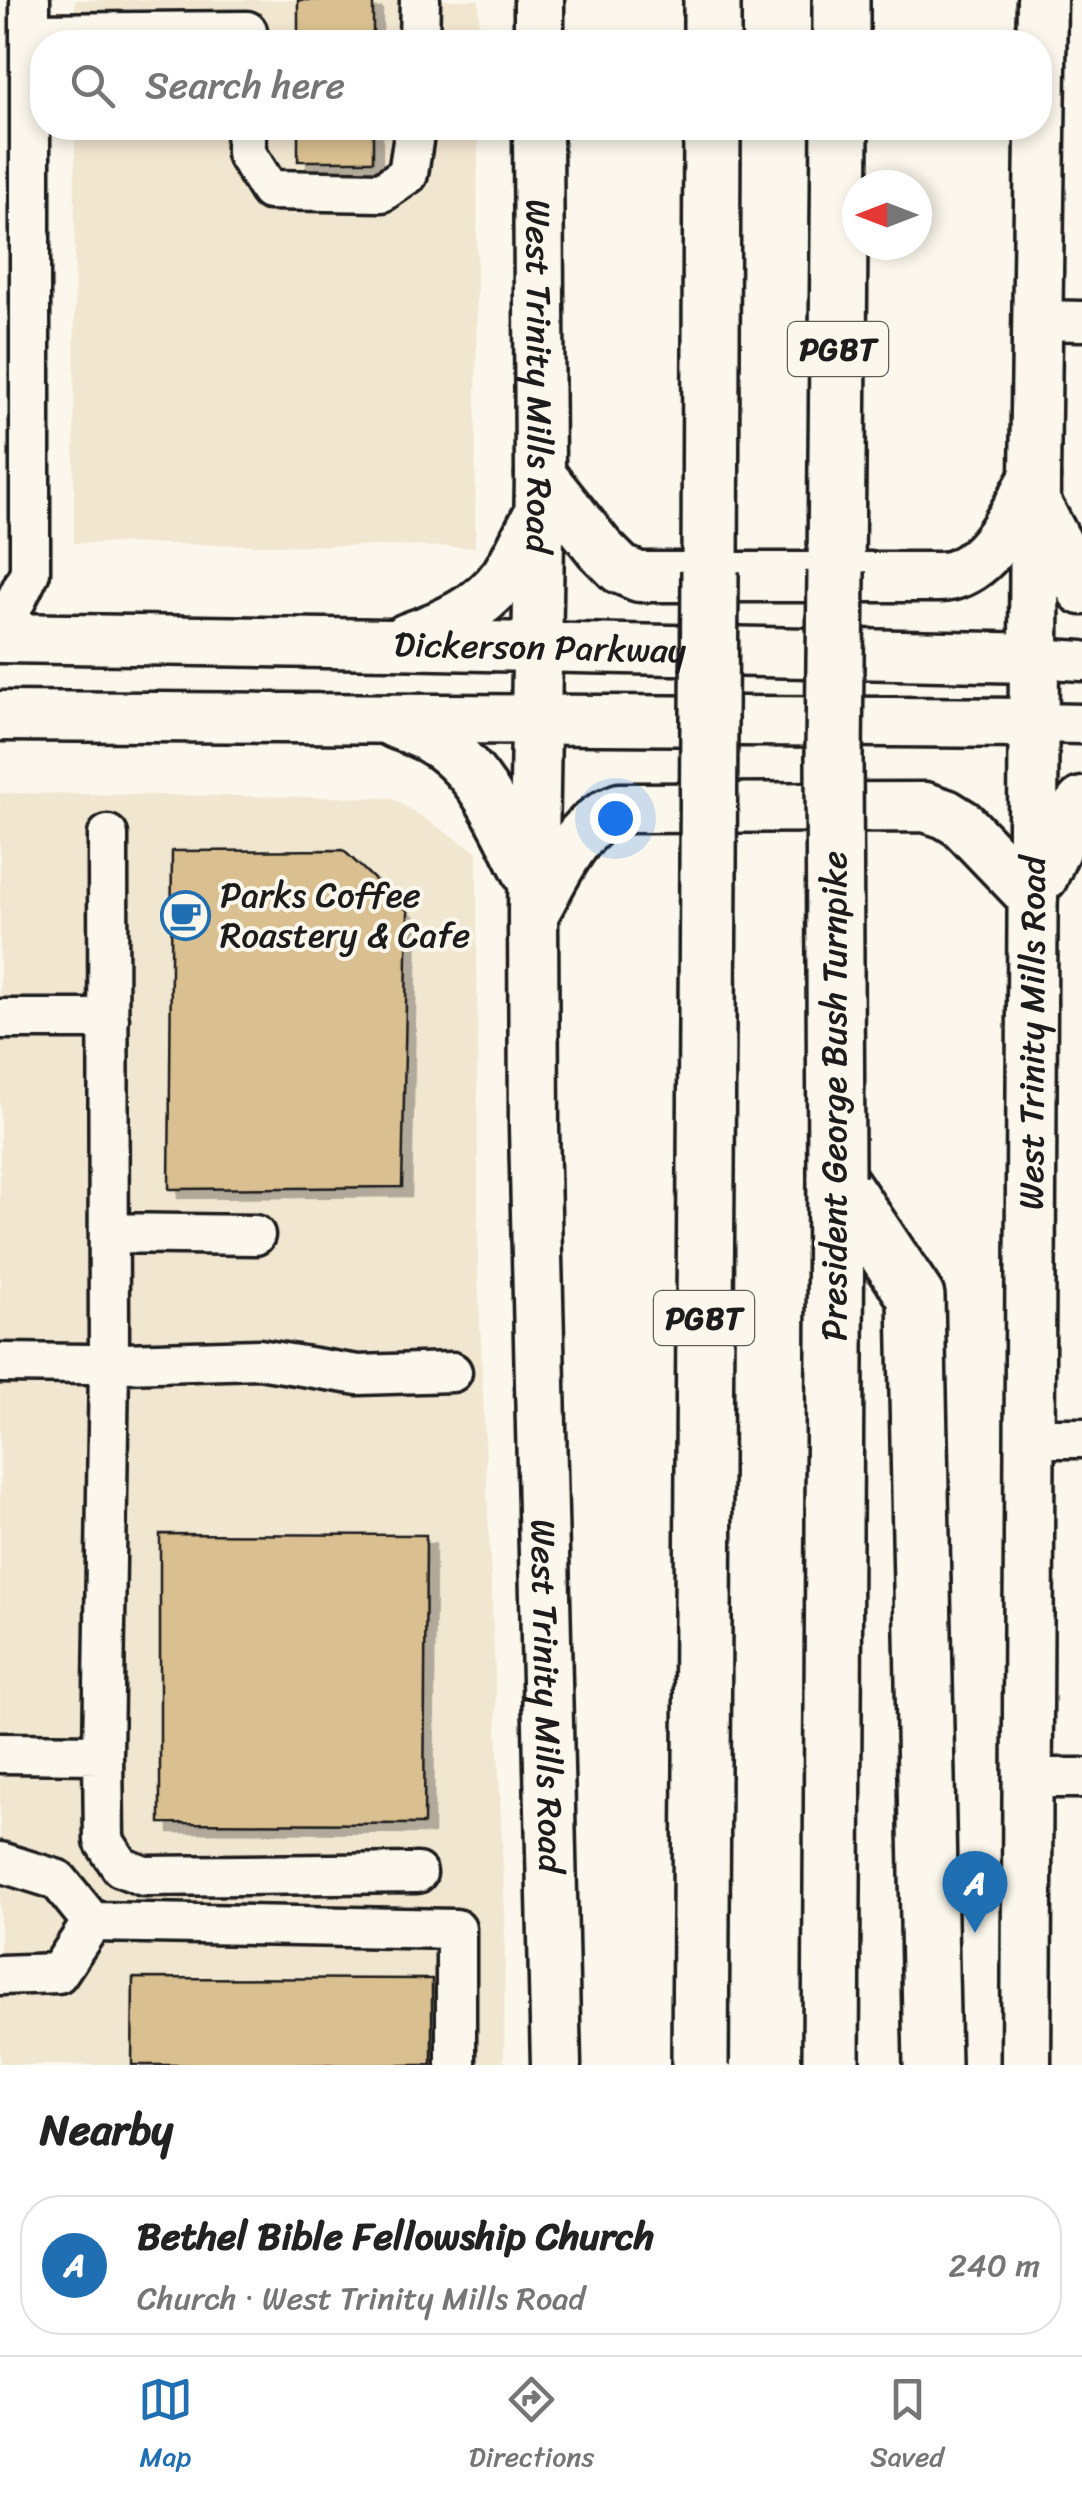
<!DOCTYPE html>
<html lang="en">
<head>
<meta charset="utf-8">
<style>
  body { margin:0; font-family:Sriracha,sans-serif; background:#f6f6f6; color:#222 }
  .compass { position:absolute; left:842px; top:170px; width:90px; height:90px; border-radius:50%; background:#fff; box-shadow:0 5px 15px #0003; rotate:270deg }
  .you { position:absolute; left:615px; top:818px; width:35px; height:35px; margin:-25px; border:8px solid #fff; border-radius:50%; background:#1a73e8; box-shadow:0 0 0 15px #1a73e833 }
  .badge { display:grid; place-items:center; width:65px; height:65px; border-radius:50%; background:#1f6fb2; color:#fff; font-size:32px; font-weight:700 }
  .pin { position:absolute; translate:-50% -82px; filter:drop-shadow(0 2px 5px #0008) }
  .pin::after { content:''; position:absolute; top:52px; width:35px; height:30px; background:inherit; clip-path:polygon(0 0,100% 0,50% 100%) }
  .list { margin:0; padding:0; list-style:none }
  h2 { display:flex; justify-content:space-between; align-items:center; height:130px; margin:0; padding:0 40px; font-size:42px }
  h2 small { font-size:32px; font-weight:400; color:#767676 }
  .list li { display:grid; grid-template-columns:65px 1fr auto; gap:30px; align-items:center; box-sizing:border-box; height:140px; margin:0 20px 20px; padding:0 20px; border:2px solid #e0e0e0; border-radius:40px }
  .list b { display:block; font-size:38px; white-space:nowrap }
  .list p { margin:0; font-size:32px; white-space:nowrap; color:#767676 }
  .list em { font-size:32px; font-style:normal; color:#767676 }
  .icon { flex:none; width:55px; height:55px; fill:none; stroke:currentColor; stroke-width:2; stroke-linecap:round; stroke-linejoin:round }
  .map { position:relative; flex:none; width:1082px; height:2065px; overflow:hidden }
  .search { position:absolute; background:#fff; box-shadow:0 5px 15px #0003; left:30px; right:30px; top:30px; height:110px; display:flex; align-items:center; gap:25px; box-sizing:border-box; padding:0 35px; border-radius:40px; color:#767676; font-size:38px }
  .sheet { height:290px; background:#fff }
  nav { display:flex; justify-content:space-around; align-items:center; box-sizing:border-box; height:140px; border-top:2px solid #e0e0e0; background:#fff; font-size:28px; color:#767676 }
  nav a { display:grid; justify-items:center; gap:5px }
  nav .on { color:#1f6fb2 }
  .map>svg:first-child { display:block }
  .built { fill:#f1e6d0 }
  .building { fill:#dac090; stroke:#1c1c1c; stroke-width:2.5; filter:url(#shadow) }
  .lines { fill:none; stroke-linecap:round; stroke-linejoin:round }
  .minor-casing { stroke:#1c1c1c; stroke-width:45 }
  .major-casing { stroke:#1c1c1c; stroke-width:55 }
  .highway-casing { stroke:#1c1c1c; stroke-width:62 }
  .minor { stroke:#fbf7ec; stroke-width:38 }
  .major { stroke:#fbf7ec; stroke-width:48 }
  .highway { stroke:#fbf7ec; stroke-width:55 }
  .highway-bridge-casing { stroke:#1c1c1c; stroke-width:62; stroke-linecap:butt }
  .highway-bridge { stroke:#fbf7ec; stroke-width:55 }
  .labels { text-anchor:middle; stroke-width:8; stroke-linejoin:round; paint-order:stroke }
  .shield { fill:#fbf7ec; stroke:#5f5e5a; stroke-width:2.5 }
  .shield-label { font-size:32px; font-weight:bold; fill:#1c1c1c }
  .street-label { font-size:35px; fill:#1c1c1c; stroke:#fbf7ec }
  .poi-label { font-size:35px; fill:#1c1c1c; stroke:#fbf7ec; text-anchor:start }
</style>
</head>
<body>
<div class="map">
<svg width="1082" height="2065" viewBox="0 0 1082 2065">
  <defs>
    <filter id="shadow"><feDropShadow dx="9" dy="9" stdDeviation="0" flood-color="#0004"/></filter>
  </defs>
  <rect width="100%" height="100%" fill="#fbf7ec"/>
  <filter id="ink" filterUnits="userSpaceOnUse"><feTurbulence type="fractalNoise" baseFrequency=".01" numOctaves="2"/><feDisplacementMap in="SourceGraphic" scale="20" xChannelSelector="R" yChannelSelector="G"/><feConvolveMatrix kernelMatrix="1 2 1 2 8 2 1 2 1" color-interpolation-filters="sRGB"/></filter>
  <g filter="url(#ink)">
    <path class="built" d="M75 0H479V42H75Z
      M75 128H478L475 547 74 543Z
      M0 793 392 798 477 852 478 1274 505 1915 504 2065H0Z"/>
    <path class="building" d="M298 0H373V42H298Z
      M298 128H373V161H298Z
      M343 850 408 911 402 1187 169 1189 172 851Z
      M160 1534 426 1535 424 1824 160 1823Z
      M133 1978 432 1979V2065H132Z"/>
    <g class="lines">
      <defs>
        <path id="minor" d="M30 33 247 31V42
          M419 42 420 0
          M246 128V153L269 190 382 192 408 174 415 128
          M1036 320 1082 321
          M0 633 30 572V0
          M1035 658 1082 661
          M1034 723 1082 724
          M0 1019H109
          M109 1233 255 1235
          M0 1363 89 1364 259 1359 358 1375 452 1372
          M1029 1438H1082
          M0 1753 103 1754 109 1364 108 835
          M103 1754 104 1841 121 1867 144 1876 417 1873
          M1027 1778H1082
          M0 1862 58 1880 92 1922 456 1929V2065
          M0 1975 58 1973 92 1922"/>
        <g id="major">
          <path d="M539 42V0"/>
          <path id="s1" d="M538 128 540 474 533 914 534 1128 556 2065"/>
          <path d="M540 474 600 549 620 569 639 577H933C941 577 949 577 956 574 995 560 1015 510 1035 477"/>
          <path d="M1039 509 1082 590"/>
          <path id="s2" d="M0 638 390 644 1035 658"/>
          <path d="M407 638C445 625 482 609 506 575 517 558 526 537 536 519"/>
          <path d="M0 716 1034 723"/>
          <path d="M394 723C406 728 419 732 431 739 481 767 505 828 530 877"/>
          <path d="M1043 877 1069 818 1082 802"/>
          <path d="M535 911C557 873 576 823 620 808L925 807 946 814 962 824 1033 898"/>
          <path id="s3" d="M1026 2065 1035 477 1042 0"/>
        </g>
        <path id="highway" d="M712 42V0
          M841 42V0
          M710 571 712 128
          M836 571 840 128
          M836 1177 916 1297 932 2065
          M831 2065 836 1177"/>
      </defs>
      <use href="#minor" class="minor-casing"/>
      <use href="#major" class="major-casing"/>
      <use href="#highway" class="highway-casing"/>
      <use href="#minor" class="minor"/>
      <use href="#major" class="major"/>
      <use href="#highway" class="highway"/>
      <defs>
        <path id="highway-bridge" d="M836 571 834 755 836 1177
          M700 2065 710 571"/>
      </defs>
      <use href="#highway-bridge" class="highway-bridge-casing"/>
      <use href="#highway-bridge" class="highway-bridge"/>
    </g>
  </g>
  <defs>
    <symbol id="cafe-ring" viewBox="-11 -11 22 22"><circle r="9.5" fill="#fbf7ec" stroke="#1f6fb2" stroke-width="1.5"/><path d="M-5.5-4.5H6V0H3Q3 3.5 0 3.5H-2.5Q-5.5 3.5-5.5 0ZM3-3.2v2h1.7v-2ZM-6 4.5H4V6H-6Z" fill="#1f6fb2"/></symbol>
  </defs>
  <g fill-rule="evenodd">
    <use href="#cafe-ring" x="158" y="888" width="55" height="55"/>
  </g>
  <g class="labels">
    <g class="shield">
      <rect x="788" y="322" width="100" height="54" rx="8"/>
      <rect x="654" y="1291" width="100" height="54" rx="8"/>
    </g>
    <g class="shield-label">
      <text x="838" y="360">PGBT</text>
      <text x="704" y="1329">PGBT</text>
    </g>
    <g class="street-label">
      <text dy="12" stroke="none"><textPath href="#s1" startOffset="248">West Trinity Mills Road</textPath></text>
      <text dy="12" stroke="none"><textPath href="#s2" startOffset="540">Dickerson Parkway</textPath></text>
      <text dy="12" stroke="none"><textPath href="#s3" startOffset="1032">West Trinity Mills Road</textPath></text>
      <text transform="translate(834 1096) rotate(-90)" y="12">President George Bush Turnpike</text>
      <text dy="12" stroke="none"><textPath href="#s1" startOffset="1568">West Trinity Mills Road</textPath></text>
    </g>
    <g class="poi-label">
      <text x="220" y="907">Parks Coffee<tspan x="220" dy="40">Roastery &amp; Cafe</tspan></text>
    </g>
  </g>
</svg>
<svg class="compass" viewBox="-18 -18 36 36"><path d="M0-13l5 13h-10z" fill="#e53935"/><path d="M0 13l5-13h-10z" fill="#767676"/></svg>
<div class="you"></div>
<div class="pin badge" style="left:975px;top:1933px">A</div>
<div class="search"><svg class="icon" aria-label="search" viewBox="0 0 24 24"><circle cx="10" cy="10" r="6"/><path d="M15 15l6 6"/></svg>Search here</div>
</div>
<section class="sheet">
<h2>Nearby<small></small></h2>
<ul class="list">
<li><span class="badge">A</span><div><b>Bethel Bible Fellowship Church</b><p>Church · West Trinity Mills Road</p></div><em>240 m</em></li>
</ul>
</section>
<nav>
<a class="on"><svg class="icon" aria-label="map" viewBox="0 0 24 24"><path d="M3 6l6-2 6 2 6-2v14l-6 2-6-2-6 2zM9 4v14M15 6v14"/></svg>Map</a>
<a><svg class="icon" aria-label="directions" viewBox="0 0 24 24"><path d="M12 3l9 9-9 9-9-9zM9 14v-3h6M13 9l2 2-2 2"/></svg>Directions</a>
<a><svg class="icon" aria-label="saved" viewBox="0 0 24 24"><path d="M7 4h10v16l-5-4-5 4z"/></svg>Saved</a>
</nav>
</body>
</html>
